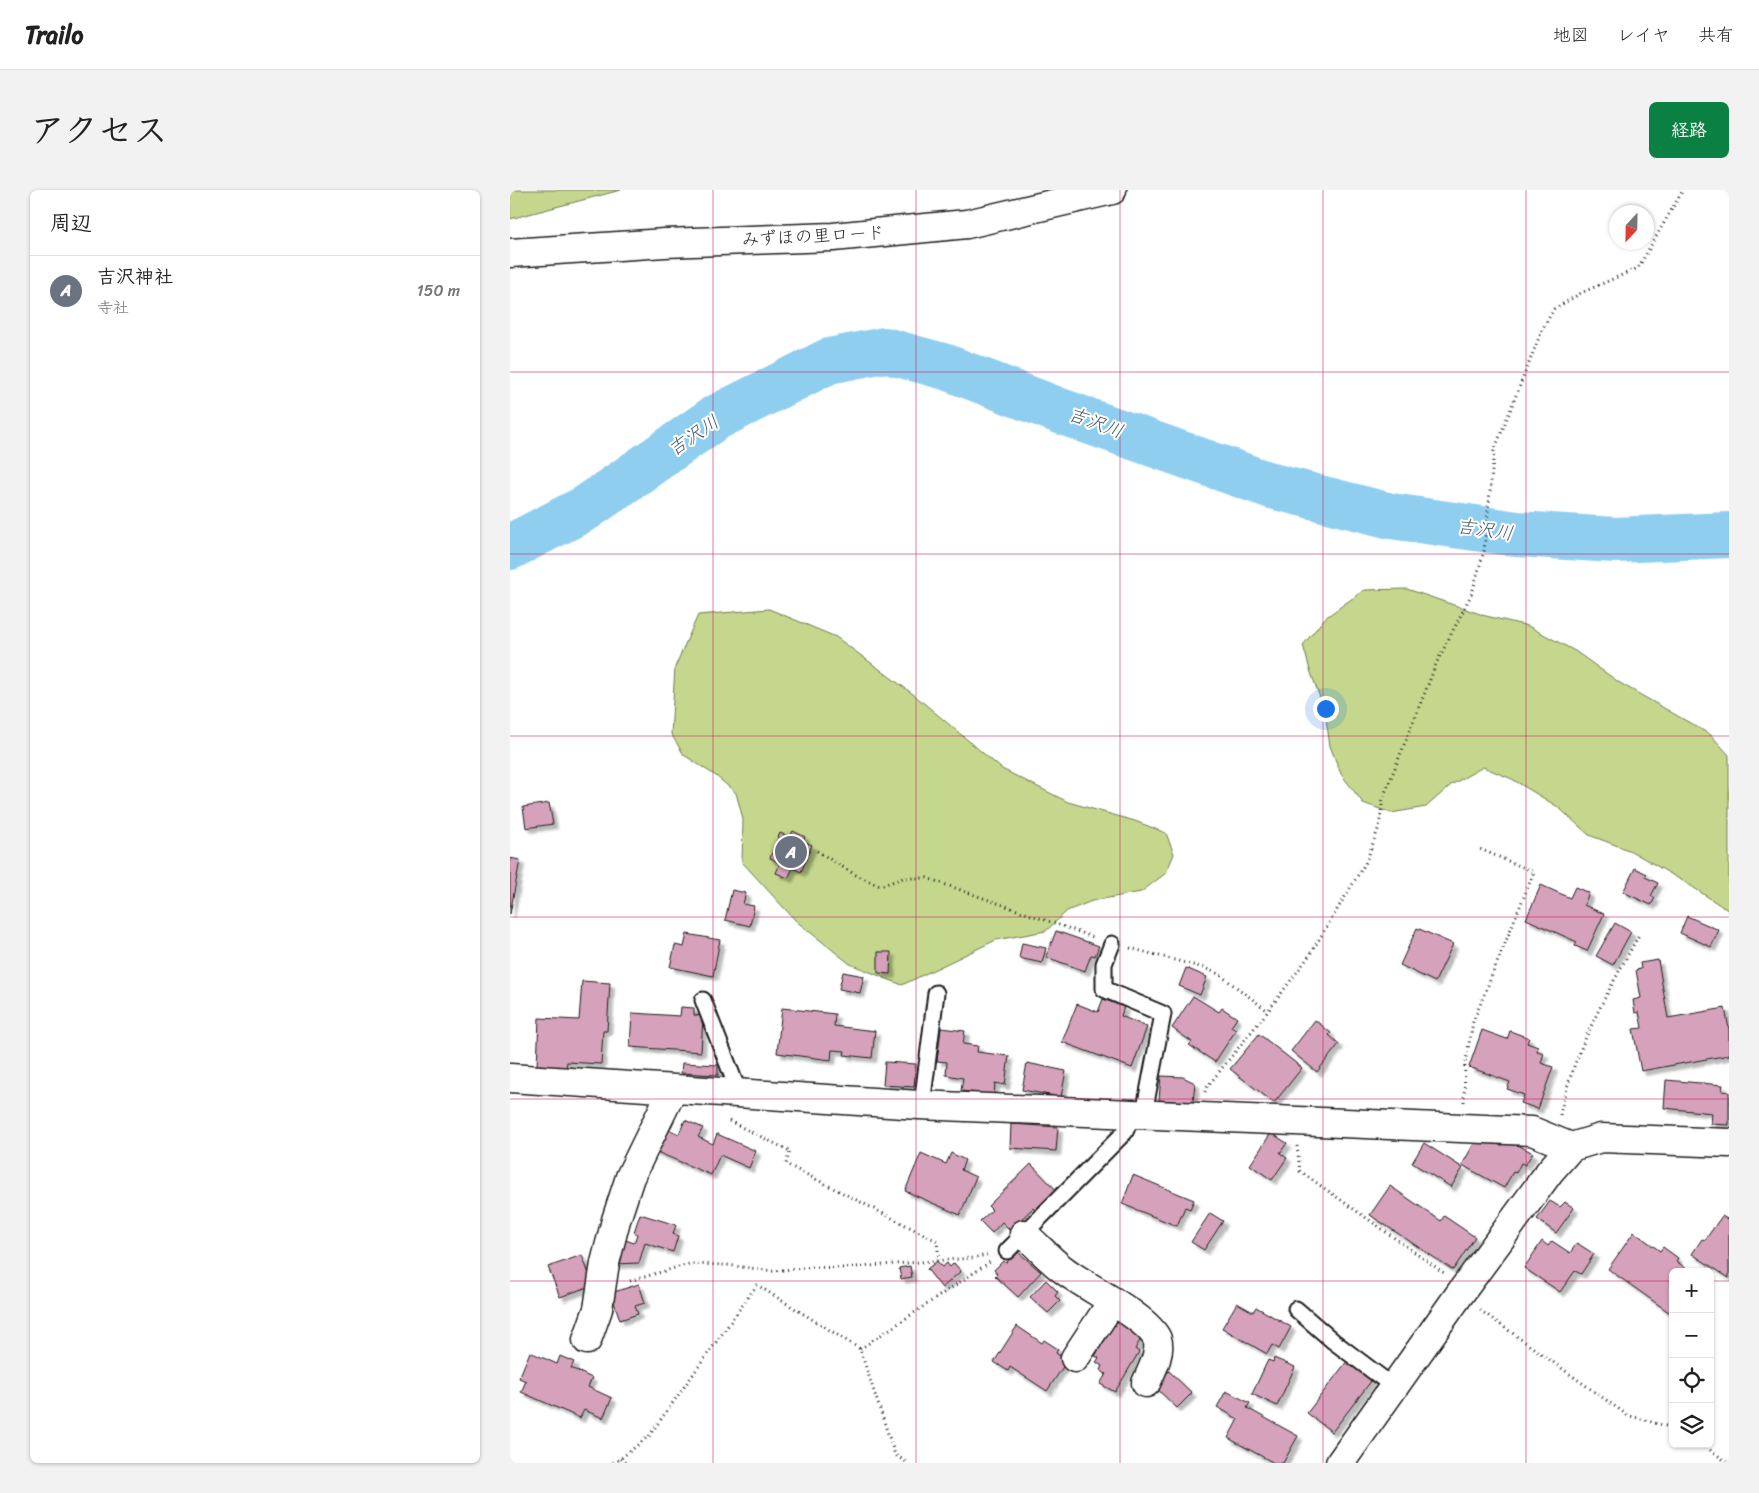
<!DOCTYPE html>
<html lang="ja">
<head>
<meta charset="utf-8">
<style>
  body { margin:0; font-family:Sriracha,"Klee One",sans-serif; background:#f2f2f2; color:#222 }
  .controls { position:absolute; right:15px; bottom:15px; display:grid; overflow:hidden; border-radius:8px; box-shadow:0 1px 4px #0004 }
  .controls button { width:45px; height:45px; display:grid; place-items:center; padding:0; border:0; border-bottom:1px solid #e0e0e0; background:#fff; color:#222; font:25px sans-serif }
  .compass { position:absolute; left:1099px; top:15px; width:45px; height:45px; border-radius:50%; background:#fff; box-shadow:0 1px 4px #0004; rotate:202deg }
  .you { position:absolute; left:815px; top:518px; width:18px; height:18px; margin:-12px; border:4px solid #fff; border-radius:50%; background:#1a73e8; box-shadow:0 0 0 8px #1a73e833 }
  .badge { display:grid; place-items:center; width:32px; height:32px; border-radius:50%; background:#0b8043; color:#fff; font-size:16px; font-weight:700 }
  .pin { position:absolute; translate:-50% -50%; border:2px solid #fff; box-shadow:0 1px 5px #0006 }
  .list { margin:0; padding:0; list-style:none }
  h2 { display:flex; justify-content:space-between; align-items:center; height:65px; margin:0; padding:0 20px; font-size:21px }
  h2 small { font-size:16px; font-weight:400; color:#767676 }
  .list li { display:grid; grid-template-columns:32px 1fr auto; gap:15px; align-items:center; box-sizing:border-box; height:70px; padding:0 20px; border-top:1px solid #e0e0e0 }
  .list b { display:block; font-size:19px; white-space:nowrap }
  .list p { margin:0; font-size:16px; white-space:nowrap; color:#767676 }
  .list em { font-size:16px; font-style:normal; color:#767676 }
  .icon { flex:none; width:28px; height:28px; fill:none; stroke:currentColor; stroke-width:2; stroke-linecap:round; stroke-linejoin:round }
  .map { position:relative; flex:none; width:1219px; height:1273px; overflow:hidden; border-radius:8px }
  header { display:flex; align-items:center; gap:30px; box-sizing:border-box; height:70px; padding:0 25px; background:#fff; border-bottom:1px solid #e0e0e0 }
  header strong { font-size:24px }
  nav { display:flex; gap:28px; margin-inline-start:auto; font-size:18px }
  .intro { display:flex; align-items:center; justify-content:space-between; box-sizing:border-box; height:120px; padding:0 30px }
  h1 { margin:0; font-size:35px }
  .button { padding:12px 22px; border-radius:8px; background:#0b8043; color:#fff; font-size:18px; font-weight:700 }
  main { display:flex; gap:30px; padding:0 30px }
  aside { flex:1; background:#fff; border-radius:8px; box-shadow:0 1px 4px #0004 }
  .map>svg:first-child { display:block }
  .green { fill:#c4d78c; stroke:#707a54 }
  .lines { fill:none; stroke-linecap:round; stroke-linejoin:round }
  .river { stroke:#90cef0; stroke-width:46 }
  .building { fill:#d6a1bb; stroke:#1c1c1c; filter:url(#shadow) }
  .lane-casing { stroke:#1c1c1c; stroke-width:19 }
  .street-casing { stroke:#1c1c1c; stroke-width:31 }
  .secondary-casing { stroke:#1c1c1c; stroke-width:31 }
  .path { stroke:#1c1c1c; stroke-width:3; stroke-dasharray:1 4; stroke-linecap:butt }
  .lane { stroke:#fff; stroke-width:15 }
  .street { stroke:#fff; stroke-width:28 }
  .secondary { stroke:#fff; stroke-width:28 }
  .grid { fill:none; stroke:#c2185b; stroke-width:1; stroke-opacity:0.55 }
  .labels { text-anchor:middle; stroke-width:4; stroke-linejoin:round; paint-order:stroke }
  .street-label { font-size:18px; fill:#1c1c1c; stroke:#fff }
  .water-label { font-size:19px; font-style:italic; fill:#455a66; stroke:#fff }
</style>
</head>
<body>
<header>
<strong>Trailo</strong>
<nav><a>地図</a><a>レイヤ</a><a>共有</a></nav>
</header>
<div class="intro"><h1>アクセス</h1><a class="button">経路</a></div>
<main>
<aside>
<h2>周辺<small></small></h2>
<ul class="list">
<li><span class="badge" style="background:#6b7280">A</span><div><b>吉沢神社</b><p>寺社</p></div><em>150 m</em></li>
</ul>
</aside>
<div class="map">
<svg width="1219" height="1273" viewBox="0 0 1219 1273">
  <defs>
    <filter id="shadow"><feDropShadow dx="4.5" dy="4.5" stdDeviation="1" flood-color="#0004"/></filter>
  </defs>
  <rect width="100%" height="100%" fill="#fff"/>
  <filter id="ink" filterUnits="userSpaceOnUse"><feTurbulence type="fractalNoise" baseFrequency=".02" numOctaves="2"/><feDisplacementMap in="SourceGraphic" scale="10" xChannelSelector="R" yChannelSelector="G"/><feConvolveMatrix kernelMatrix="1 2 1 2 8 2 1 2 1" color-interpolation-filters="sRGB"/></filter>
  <g filter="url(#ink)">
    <path class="green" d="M0 0H111L0 29Z
      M897 399 976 426 1018 436 1065 461 1110 493 1201 545 1219 565V721L1178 694 1121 661 1079 645 1048 617 1002 589 973 577 941 595 916 617 881 623 853 613 831 584 820 556 815 522 800 480 793 455 815 428 854 400Z
      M259 419 326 447 403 504 492 579 558 612 625 631 656 643 664 664 656 683 631 702 582 711 557 721 536 741 486 750 392 795 340 774 286 731 232 672 233 629 226 603 206 586 174 565 161 544 165 477 188 425Z"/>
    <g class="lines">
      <path class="river" d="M0 357 76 318 205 228 319 171 374 160 436 177 550 221 762 296 881 326 1007 344 1105 350 1219 345"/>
    </g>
    <path class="building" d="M39 613 43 634 16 638 13 617Z
      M283 641 295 647 293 651 302 655 291 682 283 678 278 688 266 683 270 673 260 668 270 643 280 647Z
      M0 668 10 670 0 724Z
      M1125 678 1137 684 1135 687 1148 693 1141 706 1145 708 1141 715 1113 702Z
      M1031 695 1060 708 1065 697 1079 703 1074 715 1094 724 1077 761 1065 756 1067 752 1016 729Z
      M222 700 236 703 233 714 244 716 240 736 215 730Z
      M1177 726 1209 740 1201 757 1170 743Z
      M1105 733 1121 742 1103 775 1086 766Z
      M907 738 943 754 925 792 890 775Z
      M546 741 589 756 585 766 581 765 575 781 536 767Z
      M177 744 210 750 203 786 160 777 165 755 174 757Z
      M512 753 536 758 532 773 509 768Z
      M368 762H381L380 784 368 783Z
      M1148 770 1158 828 1215 818 1219 839V865L1131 881 1123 839 1132 838 1129 822 1125 823 1123 810 1131 808 1126 780 1131 779 1130 773Z
      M676 778 697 787 690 805 669 796Z
      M333 782 354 786 350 803 329 799Z
      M72 791 100 793 97 841H93L91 874 57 872 56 878 27 876 29 828 69 830Z
      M683 806 709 822 712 818 727 828 721 837 726 840 705 872 679 855 682 852 662 838Z
      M593 809 614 817 611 826 637 837 622 878 552 852 567 814 588 822Z
      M171 817 184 818V825L193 826 191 862 120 857 122 823 170 826Z
      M272 818 325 824 324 836 365 841 362 868 334 865 335 861 322 860 321 870 267 863Z
      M805 830 821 843 819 845 829 854 807 882 781 861Z
      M431 838 455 841 453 854 468 856 467 862 499 866 495 895 485 893 484 905 451 901 453 888 436 885 437 872 427 871Z
      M972 840 997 849 1000 841 1019 848 1017 853 1028 857 1027 861 1034 863 1031 873 1043 877 1028 919 1011 913 1014 905 997 899 1000 892 959 877Z
      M749 844 792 878 764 913 720 879Z
      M375 872 406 874 404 897 373 895Z
      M172 873 208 875V885L171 883Z
      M517 873 556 881 551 907 512 900Z
      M651 886 673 887 685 893 683 913 649 910Z
      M1156 890 1213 895 1212 901 1219 902V935L1201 934 1202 923 1154 918Z
      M175 930 193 938 188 947 203 954 207 944 246 961 239 978 210 965 201 985 142 960 153 937 169 944Z
      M501 934 548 937 546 961 500 958Z
      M761 943 777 953 770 963 777 968 762 990 740 975Z
      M995 948 1023 963 1015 975 1011 973 1006 983 1003 982 994 998 952 975 966 950 974 954 976 951 980 953 981 950 991 956Z
      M914 953 953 978 941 997 902 973Z
      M411 963 436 974 441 963 455 970 451 980 466 987 450 1025 395 1001Z
      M521 974 547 1001 526 1022 523 1018 500 1040 492 1032 482 1043 470 1031 482 1020 478 1016Z
      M623 985 684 1010 680 1019 675 1017 667 1036 612 1014Z
      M880 996 931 1031 934 1026 965 1047 943 1080 860 1025Z
      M1040 1011 1050 1017 1055 1012 1064 1018 1046 1043 1027 1029Z
      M700 1023 713 1031 694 1060 681 1052Z
      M130 1024 166 1035 163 1044 168 1046 163 1062 135 1053 129 1073 105 1074 113 1049 124 1053 127 1044 124 1042Z
      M1212 1026 1219 1030V1088L1182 1064 1192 1049 1195 1050Z
      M1124 1042 1150 1061 1153 1057 1168 1068 1166 1071 1181 1082H1163V1119L1160 1123 1098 1079Z
      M1032 1051 1038 1056 1042 1051 1060 1063 1067 1053 1084 1064 1071 1084 1065 1081 1050 1102 1014 1078Z
      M507 1061 531 1082 508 1107 485 1086 487 1084 484 1080 493 1071 496 1073Z
      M72 1065 83 1095 50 1107 38 1077Z
      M427 1071 432 1077 437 1073 440 1077 444 1073 451 1081 432 1098 417 1079Z
      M400 1076 402 1087 391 1089 389 1078Z
      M536 1090 548 1102 545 1106 550 1111 538 1123 520 1107Z
      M129 1094 135 1113 125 1116 128 1124 110 1130 101 1103Z
      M727 1113 743 1122 746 1117 781 1137 769 1159 762 1155 757 1164 712 1138Z
      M608 1129 634 1144 625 1159 629 1162 605 1202 590 1194 596 1184 590 1180 592 1176 586 1172 589 1168 585 1166Z
      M507 1136 532 1153 534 1150 548 1159 546 1163 557 1171 537 1201 500 1177 498 1181 484 1172Z
      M20 1162 47 1174 50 1166 64 1172 61 1178 82 1188 78 1197 102 1208 93 1228 74 1220 70 1228 11 1202 16 1191 9 1188Z
      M764 1168 785 1177 767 1216 742 1204 758 1170 763 1172Z
      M838 1170 862 1190 822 1242 797 1223Z
      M659 1181 682 1203 667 1218 644 1196Z
      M716 1201 740 1213 737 1218 788 1246 773 1273H764L718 1248 728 1229 707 1217Z"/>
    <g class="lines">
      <defs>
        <path id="lane" d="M602 754 594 774V799L653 824 634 923
          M193 810 229 903
          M412 915 426 803
          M497 1061 615 942 623 923
          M786 1119 823 1151 884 1197"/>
        <path id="street" d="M0 888 409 915 1022 941 1061 957
          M514 1044C527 1055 538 1068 551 1078 573 1096 637 1126 647 1149 652 1162 641 1182 636 1193
          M77 1150 88 1119 95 1073 106 1030 120 987 163 899
          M565 1168 602 1112
          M830 1273 949 1105 1040 981 1061 957 1091 948 1219 953"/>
        <path id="secondary" d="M0 63 155 53 323 47 457 34 602 0"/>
      </defs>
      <use href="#lane" class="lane-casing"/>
      <use href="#street" class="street-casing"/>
      <use href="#secondary" class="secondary-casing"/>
      <path class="path" d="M307 661 344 684 370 696 393 688H417L583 747
        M620 758 694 778 709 784 758 821
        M695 902 697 897 758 821 799 766 856 672 869 637 873 608 927 472 962 403 974 361 984 261 1032 140 1044 119 1071 103 1128 78 1173 0
        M954 912 955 875 963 832 1024 682 970 659
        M1050 925C1064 859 1098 802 1130 743
        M219 931 280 961 276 974 427 1051 429 1070
        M787 956 790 981 934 1083
        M120 1091 179 1074 217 1075 263 1081 304 1077 333 1078 462 1068 477 1065
        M970 1120 1117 1225 1163 1238
        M350 1159 480 1072
        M1192 1254 1218 1273
        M110 1269 116 1273
        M103 1273 110 1269 139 1246 247 1095 350 1159 385 1265 398 1273"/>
      <use href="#lane" class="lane"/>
      <use href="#street" class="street"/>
      <use href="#secondary" class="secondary"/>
    </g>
  </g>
  <path class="grid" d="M203 0V1273M406 0V1273M610 0V1273M813 0V1273M1016 0V1273M0 182H1219M0 364H1219M0 546H1219M0 727H1219M0 909H1219M0 1091H1163M1200 1091H1219"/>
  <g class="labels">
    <g class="street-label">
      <text transform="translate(303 46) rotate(-3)" y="6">みずほの里ロード</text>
    </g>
    <g class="water-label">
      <text transform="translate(586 232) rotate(20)" y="7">吉沢川</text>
      <text transform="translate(183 245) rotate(-34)" y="7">吉沢川</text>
      <text transform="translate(975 339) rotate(8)" y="7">吉沢川</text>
    </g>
  </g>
</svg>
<div class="controls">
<button>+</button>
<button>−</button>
<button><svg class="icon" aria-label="locate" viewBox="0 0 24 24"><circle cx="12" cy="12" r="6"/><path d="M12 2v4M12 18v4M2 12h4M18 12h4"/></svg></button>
<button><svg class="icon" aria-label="layers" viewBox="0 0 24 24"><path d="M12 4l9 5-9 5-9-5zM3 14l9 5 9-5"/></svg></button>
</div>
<svg class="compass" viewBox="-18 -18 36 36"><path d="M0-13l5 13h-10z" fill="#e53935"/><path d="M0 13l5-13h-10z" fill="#767676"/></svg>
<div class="you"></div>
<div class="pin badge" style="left:281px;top:662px;background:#6b7280">A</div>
</div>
</main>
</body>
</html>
